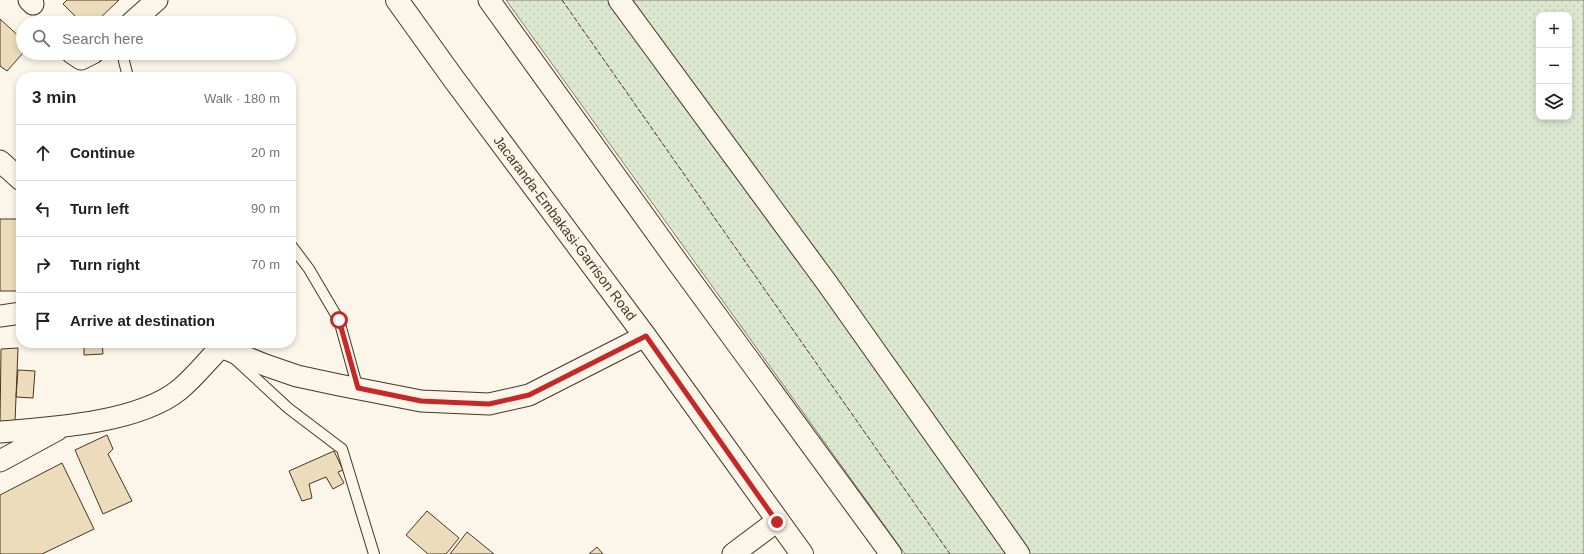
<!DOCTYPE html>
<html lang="en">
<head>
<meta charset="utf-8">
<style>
  body { margin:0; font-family:Arial,sans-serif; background:#f6f6f6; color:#202124 }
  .controls { position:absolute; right:12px; top:12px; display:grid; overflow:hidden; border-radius:8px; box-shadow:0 2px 6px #0003 }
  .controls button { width:36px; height:36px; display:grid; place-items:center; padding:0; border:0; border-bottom:1px solid #e0e0e0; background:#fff; color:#202124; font:20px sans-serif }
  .stop { position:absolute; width:12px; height:12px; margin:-9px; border:3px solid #c62828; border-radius:50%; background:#fff }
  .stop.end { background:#c62828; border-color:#fff; box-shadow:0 1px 4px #0008 }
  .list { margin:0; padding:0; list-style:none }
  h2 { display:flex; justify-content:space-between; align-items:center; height:52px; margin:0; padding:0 16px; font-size:17px }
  h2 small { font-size:13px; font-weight:400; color:#757577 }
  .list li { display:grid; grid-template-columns:26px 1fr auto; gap:12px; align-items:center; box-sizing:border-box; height:56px; padding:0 16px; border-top:1px solid #e0e0e0 }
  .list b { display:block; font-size:15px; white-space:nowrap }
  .list em { font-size:13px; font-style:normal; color:#757577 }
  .icon { flex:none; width:22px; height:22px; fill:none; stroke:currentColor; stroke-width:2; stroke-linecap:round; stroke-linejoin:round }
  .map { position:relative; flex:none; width:1584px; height:554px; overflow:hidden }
  .search { position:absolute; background:#fff; box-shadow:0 2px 6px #0003; left:16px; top:16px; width:280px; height:44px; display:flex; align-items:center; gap:10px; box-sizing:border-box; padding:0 14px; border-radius:22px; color:#757577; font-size:15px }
  .panel { position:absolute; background:#fff; box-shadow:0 2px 6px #0003; left:16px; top:72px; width:280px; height:276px; border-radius:16px }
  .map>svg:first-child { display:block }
  .grass { fill:url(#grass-dots); stroke:#887966; fill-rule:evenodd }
  .building { fill:#ecdcbc; stroke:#4a3520 }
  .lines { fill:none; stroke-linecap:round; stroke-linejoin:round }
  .service-casing { stroke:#4a3520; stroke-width:12 }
  .minor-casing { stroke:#4a3520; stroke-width:23 }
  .tertiary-casing { stroke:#4a3520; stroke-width:24 }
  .service { stroke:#fbf6e9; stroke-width:10 }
  .minor { stroke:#fbf6e9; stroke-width:21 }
  .tertiary { stroke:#fbf6e9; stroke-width:22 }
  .fence { stroke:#4a3520; stroke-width:1; stroke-dasharray:5 2; stroke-linecap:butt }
  .route { stroke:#c62828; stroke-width:5 }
  .labels { text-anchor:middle; stroke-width:3; stroke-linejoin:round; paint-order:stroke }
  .street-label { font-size:14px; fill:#4a3520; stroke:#fbf6e9 }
</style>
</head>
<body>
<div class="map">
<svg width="1584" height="554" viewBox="0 0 1584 554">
  <defs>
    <pattern id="grass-dots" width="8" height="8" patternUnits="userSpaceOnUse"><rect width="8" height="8" fill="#dce7d0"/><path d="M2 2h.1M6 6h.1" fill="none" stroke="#bec7b2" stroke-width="1.8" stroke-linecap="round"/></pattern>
  </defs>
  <rect width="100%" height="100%" fill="#fbf6e9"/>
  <path class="grass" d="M506 0H1584V554H905ZM1539 15H1569V117H1539Z"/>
  <path class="building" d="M67 0H119L95 23H82L63 4Z
    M0 19 23 40V53L7 71 0 66Z
    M0 219H21V291H0Z
    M102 343 103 354 84 355V345Z
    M18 348 15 422 0 423 1 349Z
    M18 370 35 371 33 398 16 397Z
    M107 435 113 449 108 454 132 501 103 514 75 450Z
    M334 451 343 470 338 472 344 483 333 489 326 477 309 484 312 498 302 501 289 471Z
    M62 463 94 529 42 554H0V495Z
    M427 511 459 538 446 554H428L406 535Z
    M467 532 494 554H450Z
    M597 547 603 554H589Z"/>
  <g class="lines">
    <defs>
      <path id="service" d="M124 61 128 77
        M291 245 309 269 339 320 358 389
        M235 359 288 408 342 449 374 554"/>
      <path id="minor" d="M29 0 33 4
        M489 0 673 256 891 554
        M619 0 827 283 1019 554
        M131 23 157 0
        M72 53 81 59 93 53
        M0 161 21 180
        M0 316 21 313
        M216 343 221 347 265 365 297 376 339 385 421 401 489 404 529 395 645 336
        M0 432C51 428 138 423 179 390 194 378 207 361 221 347
        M0 461 57 430
        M733 554 777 521"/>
      <path id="tertiary" d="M397 0 453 78 645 336 802 554"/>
    </defs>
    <use href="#service" class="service-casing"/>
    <use href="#minor" class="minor-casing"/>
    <use href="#tertiary" class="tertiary-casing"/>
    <use href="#service" class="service"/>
    <use href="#minor" class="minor"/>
    <use href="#tertiary" class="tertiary"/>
    <path class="fence" d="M562 0 950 554"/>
  </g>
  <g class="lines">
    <path class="route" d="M339 320 358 388 421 401 489 404 529 395 646 336 777 522"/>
  </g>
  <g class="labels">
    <g class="street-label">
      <text transform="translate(565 228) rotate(53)" y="5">Jacaranda-Embakasi-Garrison Road</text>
    </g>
  </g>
</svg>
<div class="controls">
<button>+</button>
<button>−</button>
<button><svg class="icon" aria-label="layers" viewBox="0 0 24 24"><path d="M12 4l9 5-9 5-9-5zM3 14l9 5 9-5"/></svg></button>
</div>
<div class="stop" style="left:339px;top:320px"></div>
<div class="stop end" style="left:777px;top:522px"></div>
<div class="search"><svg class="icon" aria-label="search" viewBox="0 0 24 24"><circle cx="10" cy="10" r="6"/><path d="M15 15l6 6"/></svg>Search here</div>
<section class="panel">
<h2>3 min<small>Walk · 180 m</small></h2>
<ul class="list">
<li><svg class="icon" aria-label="ahead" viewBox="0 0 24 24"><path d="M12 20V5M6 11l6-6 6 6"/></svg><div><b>Continue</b></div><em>20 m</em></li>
<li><svg class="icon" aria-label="left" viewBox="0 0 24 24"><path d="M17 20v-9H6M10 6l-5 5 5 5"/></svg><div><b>Turn left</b></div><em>90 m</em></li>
<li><svg class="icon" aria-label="right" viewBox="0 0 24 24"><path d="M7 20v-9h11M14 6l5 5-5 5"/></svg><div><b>Turn right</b></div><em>70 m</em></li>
<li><svg class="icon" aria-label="arrive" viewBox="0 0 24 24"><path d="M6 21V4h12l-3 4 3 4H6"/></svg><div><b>Arrive at destination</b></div></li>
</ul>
</section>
</div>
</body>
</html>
